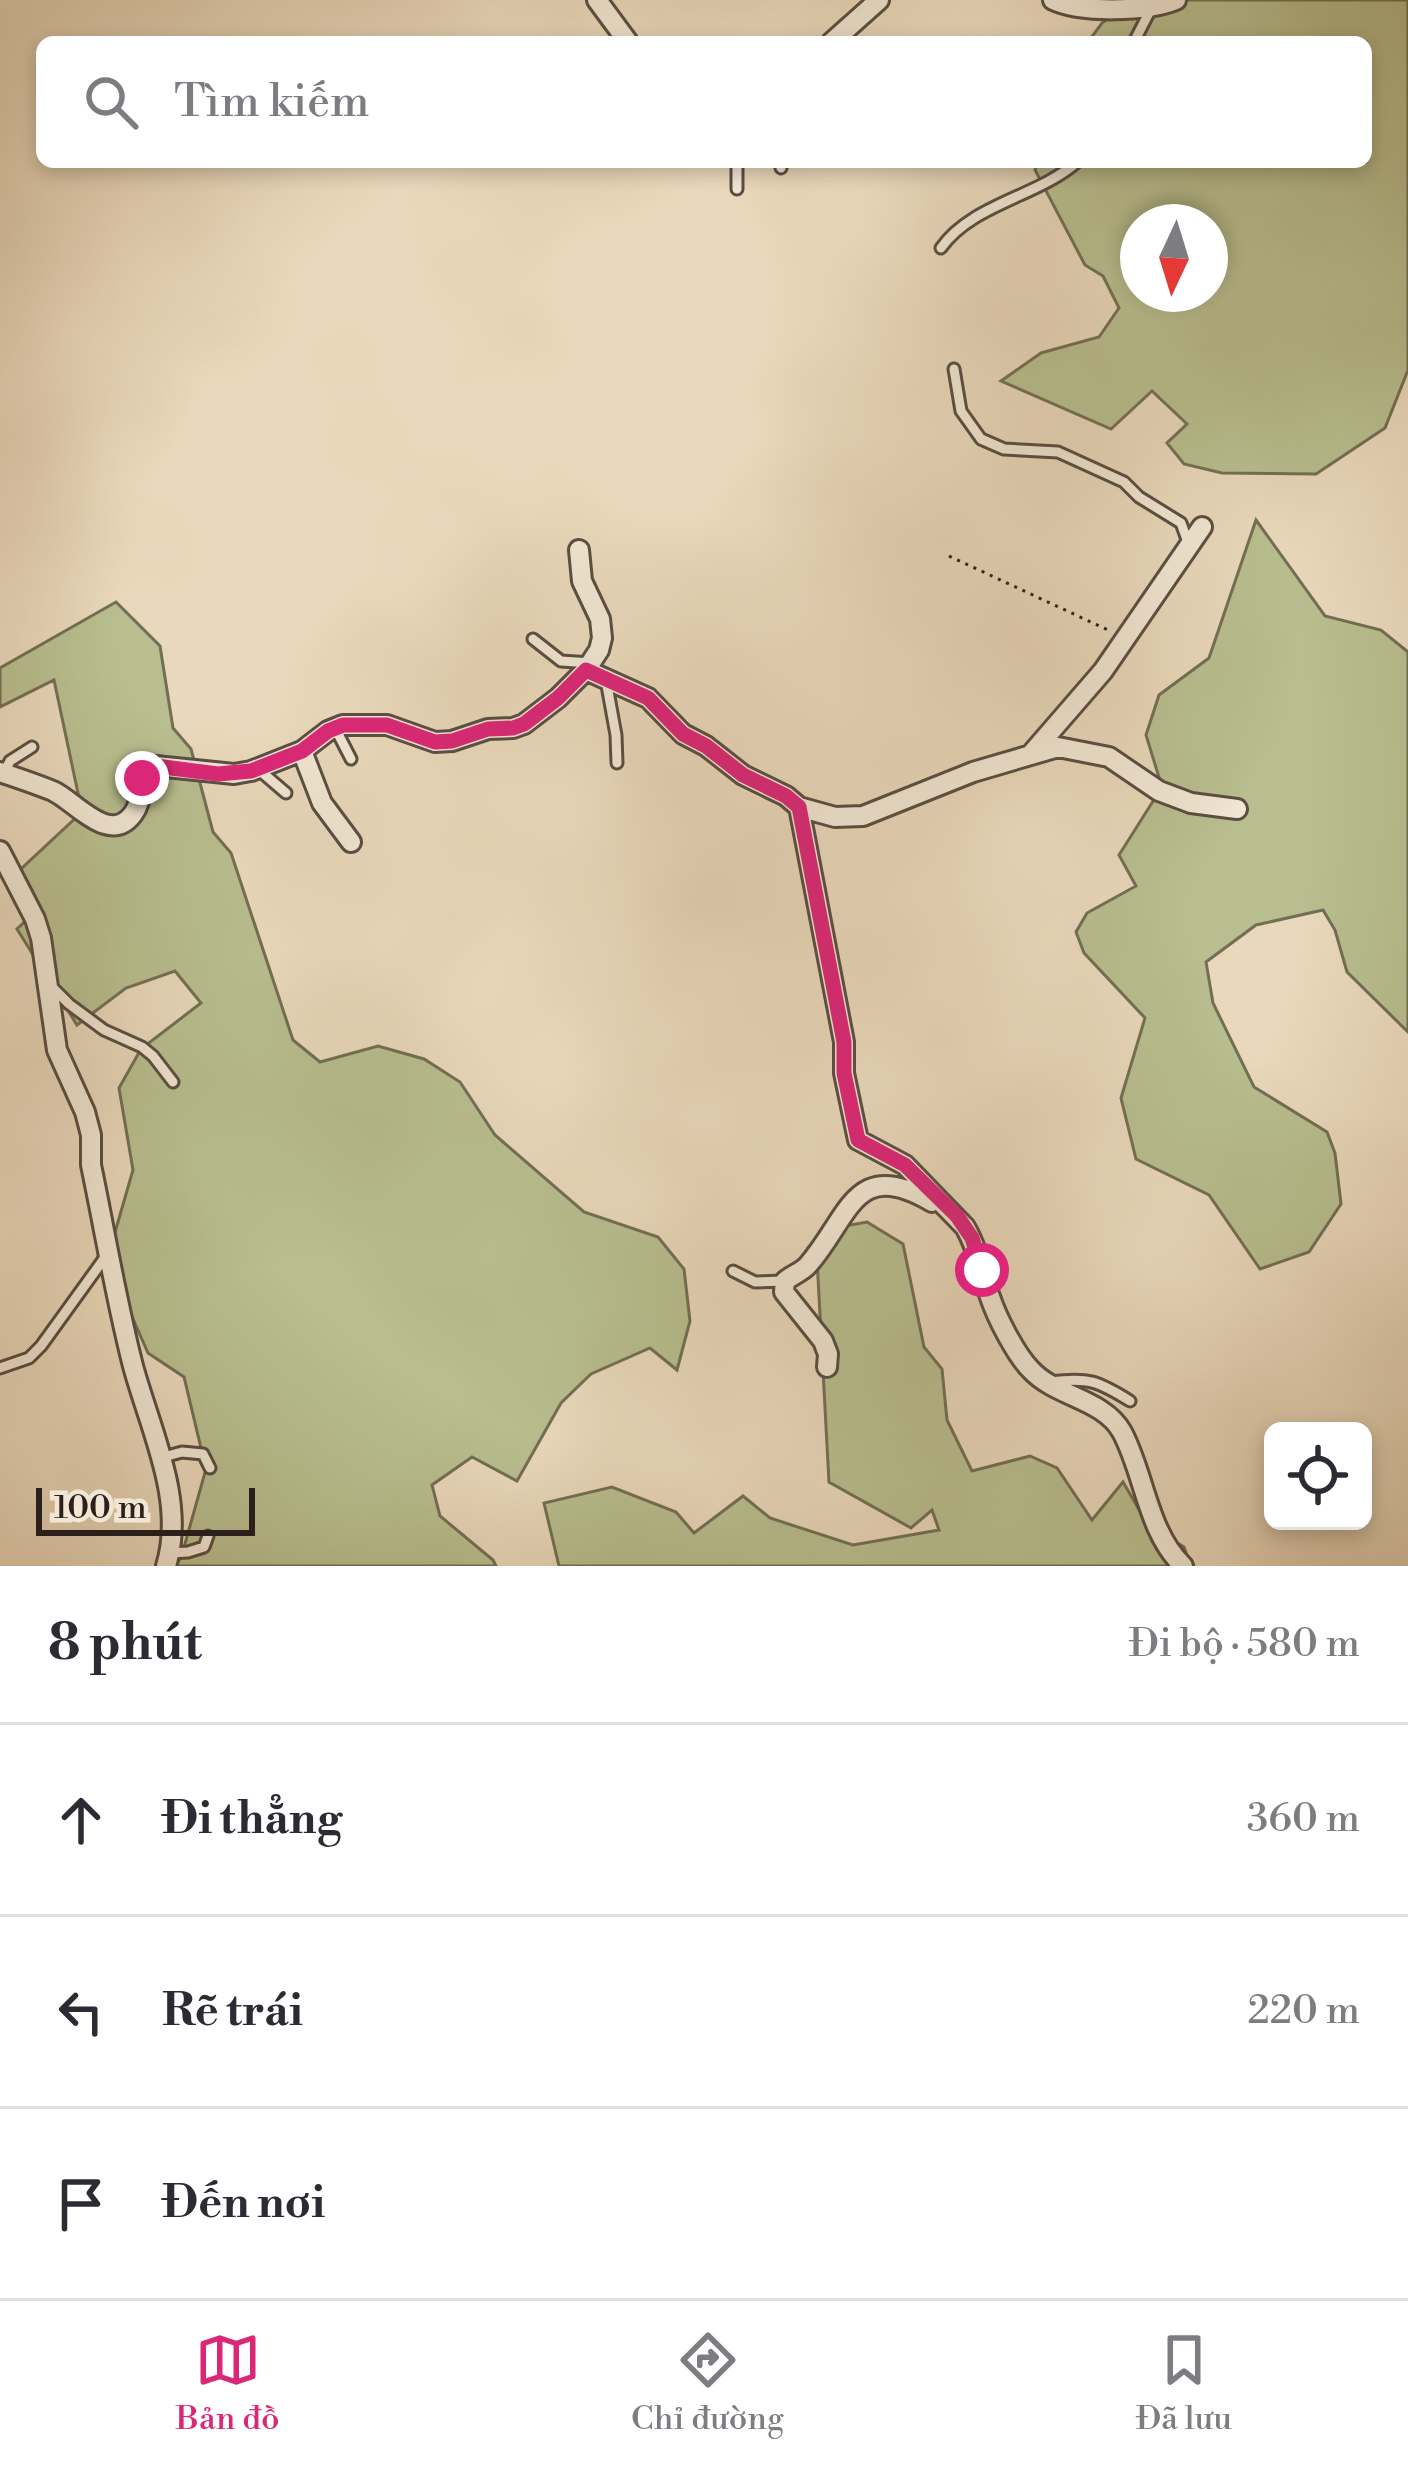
<!DOCTYPE html>
<html lang="vi">
<head>
<meta charset="utf-8">
<style>
  body { margin:0; font-family:"Libre Bodoni",serif; background:#f7f7f7; color:#2b2b33 }
  .controls { position:absolute; right:36px; bottom:36px; display:grid; overflow:hidden; border-radius:18px; box-shadow:0 6px 18px #0003 }
  .controls button { width:108px; height:108px; display:grid; place-items:center; padding:0; border:0; border-bottom:3px solid #e1e1e2; background:#fff; color:#2b2b33; font:60px sans-serif }
  .compass { position:absolute; left:1120px; top:204px; width:108px; height:108px; border-radius:50%; background:#fff; box-shadow:0 6px 18px #0003; rotate:184deg }
  .scale { position:absolute; left:36px; bottom:30px; width:219px; box-sizing:border-box; padding-left:12px; border:6px solid #2b201a; border-top:0; font-size:33px; line-height:42px; white-space:nowrap; color:#2b201a; -webkit-text-stroke:9px #f1e6d3; paint-order:stroke }
  .stop { position:absolute; width:36px; height:36px; margin:-27px; border:9px solid #db2777; border-radius:50%; background:#fff }
  .stop.end { background:#db2777; border-color:#fff; box-shadow:0 3px 12px #0008 }
  .list { margin:0; padding:0; list-style:none }
  h2 { display:flex; justify-content:space-between; align-items:center; height:156px; margin:0; padding:0 48px; font-size:51px }
  h2 small { font-size:39px; font-weight:400; color:#7c7c81 }
  .list li { display:grid; grid-template-columns:78px 1fr auto; gap:36px; align-items:center; box-sizing:border-box; height:192px; padding:0 48px; border-top:3px solid #e1e1e2 }
  .list b { display:block; font-size:45px; white-space:nowrap }
  .list em { font-size:39px; font-style:normal; color:#7c7c81 }
  .icon { flex:none; width:66px; height:66px; fill:none; stroke:currentColor; stroke-width:2; stroke-linecap:round; stroke-linejoin:round }
  .map { position:relative; flex:none; width:1408px; height:1566px; overflow:hidden }
  .search { position:absolute; background:#fff; box-shadow:0 6px 18px #0003; left:36px; right:36px; top:36px; height:132px; display:flex; align-items:center; gap:30px; box-sizing:border-box; padding:0 42px; border-radius:18px; color:#7c7c81; font-size:45px }
  .sheet { height:732px; background:#fff }
  nav { display:flex; justify-content:space-around; align-items:center; box-sizing:border-box; height:168px; border-top:3px solid #e1e1e2; background:#fff; font-size:33px; color:#7c7c81 }
  nav a { display:grid; justify-items:center; gap:6px }
  nav .on { color:#db2777 }
  .map>svg:first-child { display:block }
  .green { fill:#b8be8f; stroke:#726f54; stroke-width:3; fill-rule:evenodd }
  .lines { fill:none; stroke-linecap:round; stroke-linejoin:round }
  .service-casing { stroke:#5a4e42; stroke-width:15 }
  .minor-casing { stroke:#5a4e42; stroke-width:24 }
  .path { stroke:#2b201a; stroke-width:3; stroke-dasharray:3 6; stroke-linecap:butt }
  .service { stroke:#f1e6d3; stroke-width:9 }
  .minor { stroke:#f1e6d3; stroke-width:18 }
  .route { stroke:#db2777; stroke-width:15 }
</style>
</head>
<body>
<div class="map">
<svg width="1408" height="1566" viewBox="0 0 1408 1566">
  <rect width="100%" height="100%" fill="#e9d8bb"/>
  <filter id="stains"><feTurbulence type="fractalNoise" baseFrequency=".00167" numOctaves="4"/><feColorMatrix values="0 0 0 0 .2 0 0 0 0 .09 0 0 0 0 .02 0 0 0 .5 -.17"/></filter>
  <radialGradient id="worn" r=".72"><stop offset=".6" stop-color="#630" stop-opacity="0"/><stop offset="1" stop-color="#630" stop-opacity=".3"/></radialGradient>
  <path class="green" d="M1135 0H1408V370L1385 428 1316 474 1222 473 1184 464 1167 443 1187 424 1152 391 1111 429 1001 381 1041 353 1099 337 1119 308 1103 276 1085 265 1035 170 1038 162H1366V42H1088L1102 23ZM1138 222H1210V294H1138Z
    M1256 520 1325 616 1381 630 1408 652V1032L1347 972 1335 930 1323 910 1256 925 1206 962 1213 1003 1254 1087 1327 1132 1335 1153 1341 1204 1309 1252 1260 1269 1209 1195 1136 1159 1121 1098 1145 1018 1084 953 1076 932 1087 913 1136 886 1119 855 1162 787 1146 735 1159 695 1209 658Z
    M116 602 160 646 173 728 191 749 213 832 231 853 293 1040 320 1062 378 1046 424 1059 460 1082 495 1135 584 1212 658 1237 684 1269 690 1321 677 1370 650 1348 591 1374 561 1403 517 1481 472 1457 432 1485 440 1516 493 1560 496 1566H175L181 1558 206 1469 184 1377 148 1353 107 1260 133 1170 119 1088 141 1049 201 1003 175 971 126 988 77 1025 17 929 37 910 21 869 82 812 54 680 0 707V668Z
    M867 1222 903 1244 924 1347 942 1369 947 1420 972 1471 1030 1456 1057 1468 1092 1520 1123 1482 1148 1525 1184 1547 1191 1566H559L544 1503 612 1487 676 1512 694 1533 743 1496 770 1518 853 1545 939 1530 932 1510 911 1528 829 1482 817 1259 808 1248 828 1229Z"/>
  <g class="lines">
    <defs>
      <path id="service" d="M1134 42 1152 7
        M781 168 782 162
        M737 189V162
        M941 248C972 204 1037 197 1077 162
        M954 369 961 411 981 439 1004 449 1058 452 1124 482 1139 497 1181 523 1189 545
        M533 639 561 661 591 663
        M606 680 616 735 617 763
        M335 728 351 759
        M258 769 286 793
        M4 773 10 761 32 747
        M52 987 69 1004 104 1030 142 1047 153 1056 173 1082
        M733 1271 755 1282 785 1281
        M0 1368 29 1358 41 1346 106 1256
        M1051 1382C1088 1377 1098 1381 1130 1401
        M160 1458 182 1452 203 1454 210 1468
        M170 1553 188 1552 204 1547 208 1536"/>
      <path id="minor" d="M597 0 628 42
        M1053 0C1080 13 1147 12 1176 0
        M832 42 879 0
        M586 670 648 698 683 734 706 746 743 775 786 796 799 807 844 1042V1073L858 1140 905 1165 965 1227C978 1249 982 1274 990 1297 997 1318 1016 1355 1031 1370 1056 1397 1104 1399 1122 1432 1145 1475 1147 1531 1183 1566
        M302 751 322 803 351 842
        M1032 753 1103 671 1202 527
        M0 772C18 778 36 784 53 791 75 801 109 846 133 814 146 797 135 776 156 766L234 774 251 771 302 751 328 731 343 725H387L435 742 452 741 488 729 513 728 524 724 558 698 586 670 599 650 602 638 600 619 582 581 579 550
        M799 807 835 817 863 816 973 772 1058 747 1109 757 1159 791 1191 803 1237 809
        M0 851 35 919 41 938 57 1050 85 1112 91 1135V1165C105 1232 116 1300 133 1366 150 1429 186 1501 166 1566
        M827 1367 828 1354 823 1341 784 1292 785 1281C792 1275 802 1272 808 1265 850 1217 854 1156 932 1202"/>
    </defs>
    <use href="#service" class="service-casing"/>
    <use href="#minor" class="minor-casing"/>
    <path class="path" d="M949 556 1108 630"/>
    <use href="#service" class="service"/>
    <use href="#minor" class="minor"/>
  </g>
  <g class="lines">
    <path class="route" d="M142 778 146 770 156 766 218 774 251 771 302 751 328 731 343 725H387L435 742 452 741 488 729 513 728 524 724 558 698 586 670 648 698 683 734 706 746 743 775 786 796 799 807 844 1042V1073L858 1140 905 1165 957 1216 972 1238 982 1270"/>
  </g>
  <rect width="100%" height="100%" filter="url(#stains)"/>
  <rect width="100%" height="100%" fill="url(#worn)"/>
</svg>
<div class="controls">
<button><svg class="icon" aria-label="locate" viewBox="0 0 24 24"><circle cx="12" cy="12" r="6"/><path d="M12 2v4M12 18v4M2 12h4M18 12h4"/></svg></button>
</div>
<svg class="compass" viewBox="-18 -18 36 36"><path d="M0-13l5 13h-10z" fill="#e53935"/><path d="M0 13l5-13h-10z" fill="#7c7c81"/></svg>
<div class="scale">100 m</div>
<div class="stop" style="left:982px;top:1270px"></div>
<div class="stop end" style="left:142px;top:778px"></div>
<div class="search"><svg class="icon" aria-label="search" viewBox="0 0 24 24"><circle cx="10" cy="10" r="6"/><path d="M15 15l6 6"/></svg>Tìm kiếm</div>
</div>
<section class="sheet">
<h2>8 phút<small>Đi bộ · 580 m</small></h2>
<ul class="list">
<li><svg class="icon" aria-label="ahead" viewBox="0 0 24 24"><path d="M12 20V5M6 11l6-6 6 6"/></svg><div><b>Đi thẳng</b></div><em>360 m</em></li>
<li><svg class="icon" aria-label="left" viewBox="0 0 24 24"><path d="M17 20v-9H6M10 6l-5 5 5 5"/></svg><div><b>Rẽ trái</b></div><em>220 m</em></li>
<li><svg class="icon" aria-label="arrive" viewBox="0 0 24 24"><path d="M6 21V4h12l-3 4 3 4H6"/></svg><div><b>Đến nơi</b></div></li>
</ul>
</section>
<nav>
<a class="on"><svg class="icon" aria-label="map" viewBox="0 0 24 24"><path d="M3 6l6-2 6 2 6-2v14l-6 2-6-2-6 2zM9 4v14M15 6v14"/></svg>Bản đồ</a>
<a><svg class="icon" aria-label="directions" viewBox="0 0 24 24"><path d="M12 3l9 9-9 9-9-9zM9 14v-3h6M13 9l2 2-2 2"/></svg>Chỉ đường</a>
<a><svg class="icon" aria-label="saved" viewBox="0 0 24 24"><path d="M7 4h10v16l-5-4-5 4z"/></svg>Đã lưu</a>
</nav>
</body>
</html>
